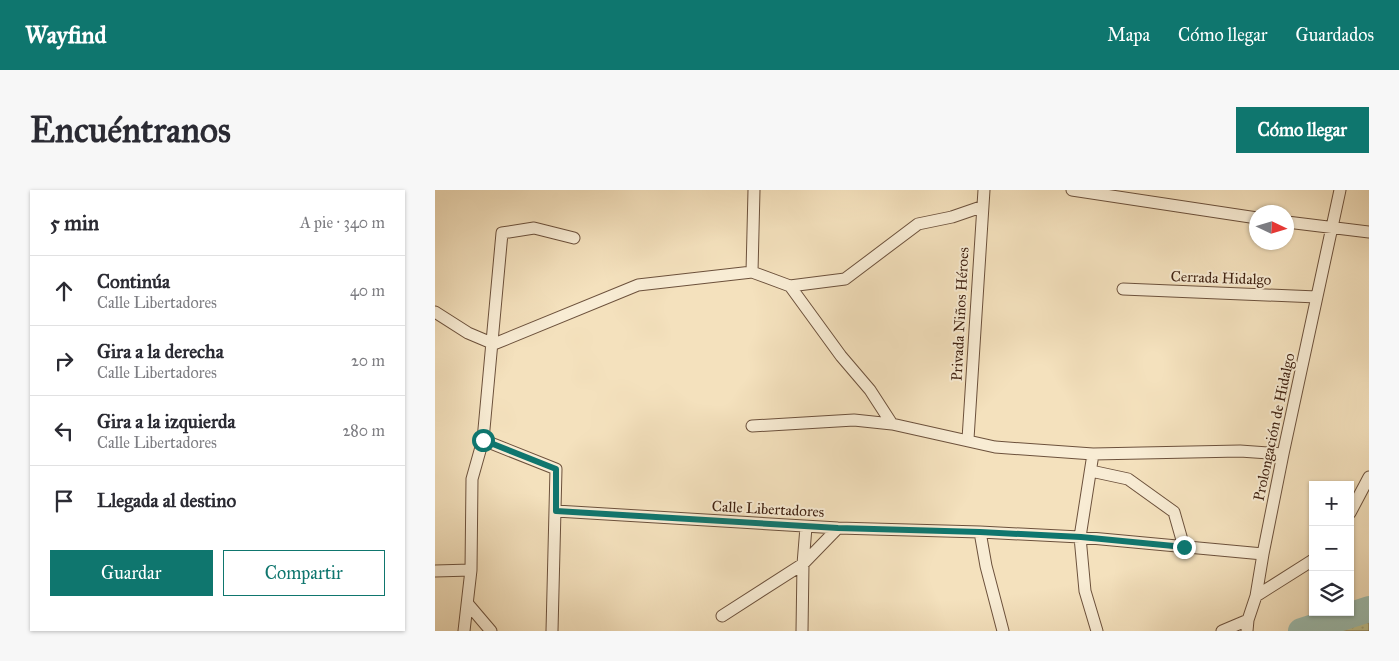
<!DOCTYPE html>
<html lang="es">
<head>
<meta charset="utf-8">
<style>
  body { margin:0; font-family:"IM FELL Great Primer",serif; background:#f7f7f7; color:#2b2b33 }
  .controls { position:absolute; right:15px; bottom:15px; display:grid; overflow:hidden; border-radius:0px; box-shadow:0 1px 4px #0004 }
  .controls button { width:45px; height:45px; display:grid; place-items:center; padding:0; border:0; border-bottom:1px solid #e1e1e2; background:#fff; color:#2b2b33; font:25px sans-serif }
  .compass { position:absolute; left:814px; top:15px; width:45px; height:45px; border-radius:50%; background:#fff; box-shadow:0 1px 4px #0004; rotate:94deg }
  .stop { position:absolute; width:15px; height:15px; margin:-11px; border:4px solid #0f766e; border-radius:50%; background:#fff }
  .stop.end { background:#0f766e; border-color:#fff; box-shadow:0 1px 5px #0008 }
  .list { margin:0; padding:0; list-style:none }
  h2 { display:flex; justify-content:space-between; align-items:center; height:65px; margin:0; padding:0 20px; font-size:21px }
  h2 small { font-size:16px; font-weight:400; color:#7c7c81 }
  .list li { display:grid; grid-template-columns:32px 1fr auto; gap:15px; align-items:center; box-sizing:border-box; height:70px; padding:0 20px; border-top:1px solid #e1e1e2 }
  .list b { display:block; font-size:19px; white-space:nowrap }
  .list p { margin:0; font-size:16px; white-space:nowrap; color:#7c7c81 }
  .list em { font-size:16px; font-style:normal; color:#7c7c81 }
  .actions { display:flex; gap:10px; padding:15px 20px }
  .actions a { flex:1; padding:11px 0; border:1px solid #0f766e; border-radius:0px; text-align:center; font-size:18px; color:#0f766e }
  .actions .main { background:#0f766e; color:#fff }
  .icon { flex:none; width:28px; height:28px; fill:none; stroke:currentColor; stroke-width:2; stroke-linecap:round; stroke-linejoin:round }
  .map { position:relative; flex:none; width:934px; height:441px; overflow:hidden; border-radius:0px }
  header { display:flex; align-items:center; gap:30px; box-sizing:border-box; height:70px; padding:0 25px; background:#0f766e; color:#fff }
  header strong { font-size:24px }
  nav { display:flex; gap:28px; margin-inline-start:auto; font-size:18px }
  .intro { display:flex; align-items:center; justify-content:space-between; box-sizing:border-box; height:120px; padding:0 30px }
  h1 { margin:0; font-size:35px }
  .button { padding:12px 22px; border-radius:0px; background:#0f766e; color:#fff; font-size:18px; font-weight:700 }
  main { display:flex; gap:30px; padding:0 30px }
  aside { flex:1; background:#fff; border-radius:0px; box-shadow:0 1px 4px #0004 }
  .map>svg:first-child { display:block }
  .park { fill:url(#park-dots); stroke:#7f7250 }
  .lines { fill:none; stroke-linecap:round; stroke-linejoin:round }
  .river { stroke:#9cbeb1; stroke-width:26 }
  .minor-casing { stroke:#6c513c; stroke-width:13 }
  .minor { stroke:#f8ecd4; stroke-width:11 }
  .route { stroke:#0f766e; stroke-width:6 }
  .labels { text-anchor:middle; stroke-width:4; stroke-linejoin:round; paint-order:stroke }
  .street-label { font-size:15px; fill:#3f2111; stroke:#f8ecd4 }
</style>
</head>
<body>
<header>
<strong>Wayfind</strong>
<nav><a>Mapa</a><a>Cómo llegar</a><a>Guardados</a></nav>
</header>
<div class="intro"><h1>Encuéntranos</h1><a class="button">Cómo llegar</a></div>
<main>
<aside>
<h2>5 min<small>A pie · 340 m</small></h2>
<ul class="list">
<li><svg class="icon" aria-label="ahead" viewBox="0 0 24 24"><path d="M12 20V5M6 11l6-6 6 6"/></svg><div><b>Continúa</b><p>Calle Libertadores</p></div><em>40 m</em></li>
<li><svg class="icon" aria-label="right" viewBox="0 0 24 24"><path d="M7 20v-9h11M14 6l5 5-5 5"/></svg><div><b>Gira a la derecha</b><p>Calle Libertadores</p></div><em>20 m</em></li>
<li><svg class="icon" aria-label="left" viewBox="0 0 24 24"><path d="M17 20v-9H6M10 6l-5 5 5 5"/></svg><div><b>Gira a la izquierda</b><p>Calle Libertadores</p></div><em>280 m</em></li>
<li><svg class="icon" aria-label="arrive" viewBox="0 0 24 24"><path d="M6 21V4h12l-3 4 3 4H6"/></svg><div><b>Llegada al destino</b></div></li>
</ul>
<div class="actions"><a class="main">Guardar</a><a>Compartir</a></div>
</aside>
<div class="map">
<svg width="934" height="441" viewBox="0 0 934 441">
  <defs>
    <pattern id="park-dots" width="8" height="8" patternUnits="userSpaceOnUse" patternTransform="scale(1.25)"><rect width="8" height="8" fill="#bfc28e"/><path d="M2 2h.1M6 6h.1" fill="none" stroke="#a5a679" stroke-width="1.8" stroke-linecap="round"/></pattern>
  </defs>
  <rect width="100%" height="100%" fill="#f4e1bd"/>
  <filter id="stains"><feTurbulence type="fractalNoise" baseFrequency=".004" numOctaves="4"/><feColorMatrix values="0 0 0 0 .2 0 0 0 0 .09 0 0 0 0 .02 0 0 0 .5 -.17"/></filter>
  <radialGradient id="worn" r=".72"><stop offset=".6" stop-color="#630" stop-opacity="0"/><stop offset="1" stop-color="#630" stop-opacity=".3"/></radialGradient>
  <path class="park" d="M934 419V441H866Z"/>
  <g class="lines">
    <path class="river" d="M866 441 934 419"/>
    <defs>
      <path id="minor" d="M637 0 822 28
        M852 32 934 42
        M317 82 319 0
        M355 96 406 166 435 200 457 234
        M688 99 882 107
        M0 122 33 143 59 154
        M59 154 203 95 317 82 355 96 410 89 483 34 517 27 546 17
        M317 236 419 230 457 234 560 257 658 264 805 261 848 264
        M533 249 549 0
        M48 250 121 279 117 441
        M658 264 645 347 650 401 662 441
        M656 281 693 289 739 322 749 357
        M121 321 403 338 545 342 645 347 828 364
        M915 323 934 287
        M545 342 551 376 568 441
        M0 381 36 380
        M821 406 878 370
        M33 414 56 441
        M287 426 368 374 371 337
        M29 441 36 380 37 289 48 250 67 43 99 38 139 48
        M367 441 368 374 403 338
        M787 441 813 430
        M812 441 813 430 821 406 828 364 848 264 905 0"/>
    </defs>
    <use href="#minor" class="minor-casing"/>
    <use href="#minor" class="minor"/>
  </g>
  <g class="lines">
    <path class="route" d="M48 250 121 279V321L403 338 545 342 646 347 749 357"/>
  </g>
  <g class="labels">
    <g class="street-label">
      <text transform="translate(786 88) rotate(2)" y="5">Cerrada Hidalgo</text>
      <text transform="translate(525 124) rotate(-87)" y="5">Privada Niños Héroes</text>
      <text transform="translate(839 237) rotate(-78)" y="5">Prolongación de Hidalgo</text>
      <text transform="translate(333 319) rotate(3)" y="5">Calle Libertadores</text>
    </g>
  </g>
  <rect width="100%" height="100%" filter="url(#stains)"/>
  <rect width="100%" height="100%" fill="url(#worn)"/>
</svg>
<div class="controls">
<button>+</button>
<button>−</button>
<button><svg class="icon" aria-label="layers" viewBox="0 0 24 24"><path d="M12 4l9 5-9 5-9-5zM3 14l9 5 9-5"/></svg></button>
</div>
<svg class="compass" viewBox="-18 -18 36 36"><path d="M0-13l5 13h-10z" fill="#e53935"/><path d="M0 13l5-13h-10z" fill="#7c7c81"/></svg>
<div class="stop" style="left:48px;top:250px"></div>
<div class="stop end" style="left:749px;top:357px"></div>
</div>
</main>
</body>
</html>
